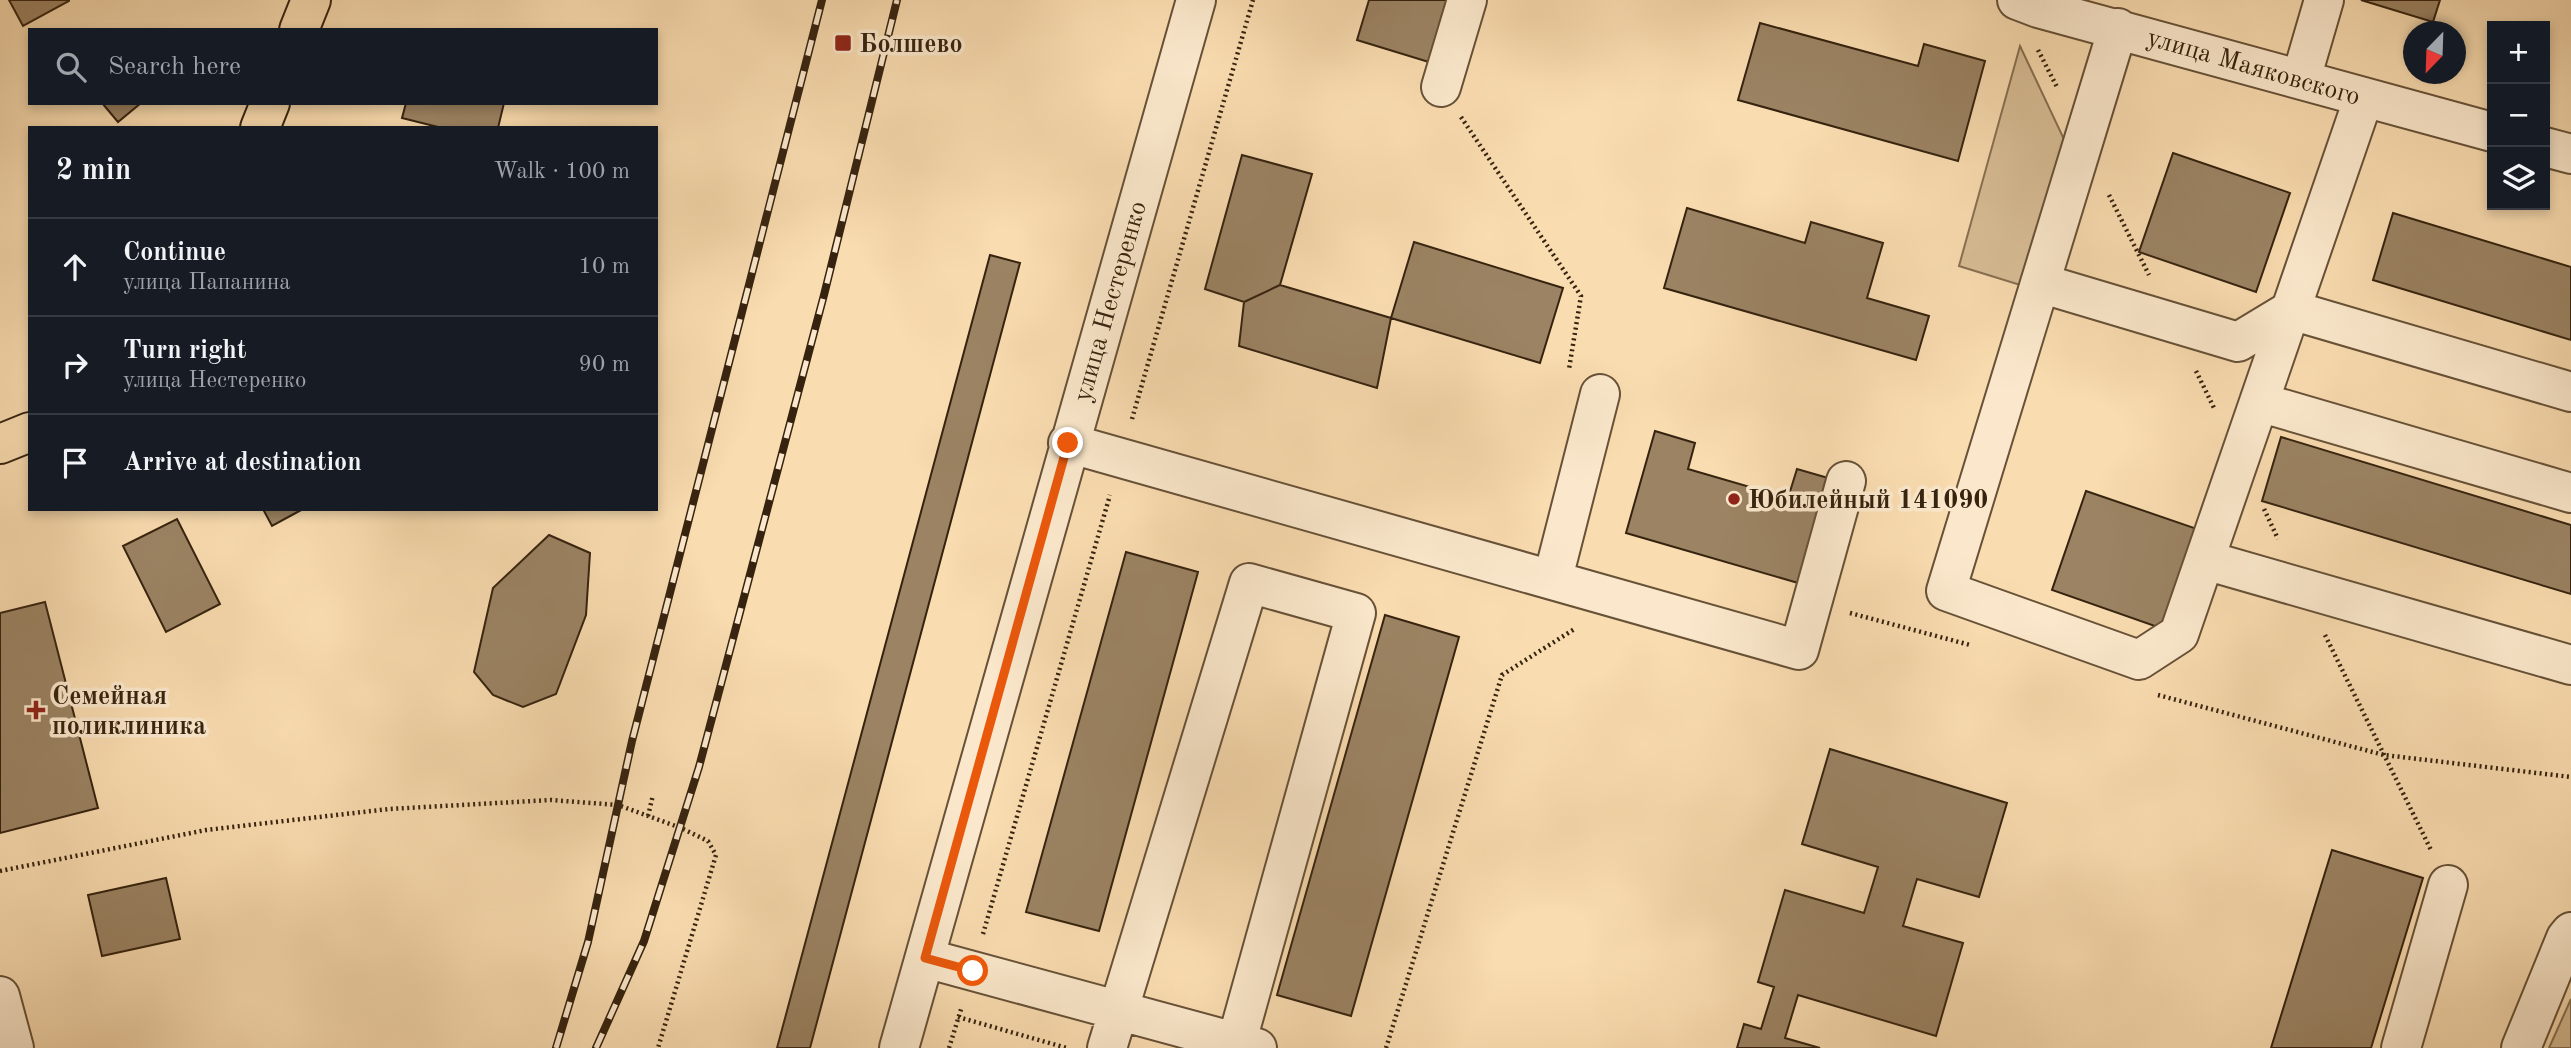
<!DOCTYPE html>
<html lang="en">
<head>
<meta charset="utf-8">
<style>
  body { margin:0; font-family:"Old Standard TT",serif; background:#20242c; color:#f1f3f6 }
  .controls { position:absolute; right:21px; top:21px; display:grid; overflow:hidden; border-radius:0px; box-shadow:0 4px 10px #0003 }
  .controls button { width:63px; height:63px; display:grid; place-items:center; padding:0; border:0; border-bottom:2px solid #363941; background:#171b24; color:#f1f3f6; font:35px sans-serif }
  .compass { position:absolute; left:2403px; top:21px; width:63px; height:63px; border-radius:50%; background:#171b24; box-shadow:0 4px 10px #0003; rotate:203deg }
  .stop { position:absolute; width:21px; height:21px; margin:-16px; border:5px solid #ea580c; border-radius:50%; background:#fff }
  .stop.end { background:#ea580c; border-color:#fff; box-shadow:0 2px 7px #0008 }
  .list { margin:0; padding:0; list-style:none }
  h2 { display:flex; justify-content:space-between; align-items:center; height:91px; margin:0; padding:0 28px; font-size:30px }
  h2 small { font-size:23px; font-weight:400; color:#9ea1a6 }
  .list li { display:grid; grid-template-columns:46px 1fr auto; gap:21px; align-items:center; box-sizing:border-box; height:98px; padding:0 28px; border-top:2px solid #363941 }
  .list b { display:block; font-size:26px; white-space:nowrap }
  .list p { margin:0; font-size:23px; white-space:nowrap; color:#9ea1a6 }
  .list em { font-size:23px; font-style:normal; color:#9ea1a6 }
  .icon { flex:none; width:38px; height:38px; fill:none; stroke:currentColor; stroke-width:2; stroke-linecap:round; stroke-linejoin:round }
  .map { position:relative; flex:none; width:2571px; height:1048px; overflow:hidden }
  .search { position:absolute; background:#171b24; box-shadow:0 4px 10px #0003; left:28px; top:28px; width:630px; height:77px; display:flex; align-items:center; gap:18px; box-sizing:border-box; padding:0 24px; border-radius:0px; color:#9ea1a6; font-size:26px }
  .panel { position:absolute; background:#171b24; box-shadow:0 4px 10px #0003; left:28px; top:126px; width:630px; height:385px; border-radius:0px }
  .map>svg:first-child { display:block }
  .green { fill:#d8bd95; stroke:#877052; stroke-width:2 }
  .building { fill:#9b8363; stroke:#36230f; stroke-width:2 }
  .lines { fill:none; stroke-linecap:round; stroke-linejoin:round }
  .minor-casing { stroke:#675137; stroke-width:42 }
  .major-casing { stroke:#36230f; stroke-width:42 }
  .path { stroke:#36230f; stroke-width:4.5; stroke-dasharray:2 3.5; stroke-linecap:butt }
  .minor { stroke:#fbe8cc; stroke-width:38 }
  .major { stroke:#f9dcb0; stroke-width:38 }
  .rail-casing { stroke:#36230f; stroke-width:8 }
  .rail { stroke:#fbe8cc; stroke-width:5; stroke-dasharray:16; stroke-linecap:butt }
  .route { stroke:#ea580c; stroke-width:9 }
  .poi-dot { fill:#8f2418; stroke:#fbe8cc; stroke-width:2.5 }
  .labels { text-anchor:middle; stroke-width:7; stroke-linejoin:round; paint-order:stroke }
  .poi-label { font-size:26px; font-weight:bold; fill:#36230f; stroke:#fbe8cc; text-anchor:start }
  .street-label { font-size:26px; fill:#36230f; stroke:#fbe8cc }
</style>
</head>
<body>
<div class="map">
<svg width="2571" height="1048" viewBox="0 0 2571 1048">
  <rect width="100%" height="100%" fill="#f9dcb0"/>
  <filter id="stains"><feTurbulence type="fractalNoise" baseFrequency=".00286" numOctaves="4"/><feColorMatrix values="0 0 0 0 .2 0 0 0 0 .09 0 0 0 0 .02 0 0 0 .5 -.17"/></filter>
  <radialGradient id="worn" r=".72"><stop offset=".6" stop-color="#630" stop-opacity="0"/><stop offset="1" stop-color="#630" stop-opacity=".3"/></radialGradient>
  <path class="green" d="M2020 46 2070 152 2030 288 1959 266Z
    M2571 999V1048H2549Z"/>
  <path class="building" d="M9 0H69V1L23 26Z
    M1369 0H1451L1432 63 1357 40Z
    M2361 0H2440L2433 22Z
    M1760 23 1918 66 1924 44 1985 61 1958 161 1738 100Z
    M102 103H141L118 122Z
    M406 103H504L498 128H442L402 118Z
    M2173 153 2290 193 2256 292 2139 252Z
    M1242 155 1312 174 1280 285 1244 302 1205 289Z
    M1687 208 1805 243 1811 222 1883 243 1867 298 1929 316 1916 360 1664 288Z
    M2393 213 2571 267V340L2373 280Z
    M1414 242 1563 288 1540 363 1391 318Z
    M990 255 1020 263 810 1048H777Z
    M1280 285 1391 318 1377 388 1239 346 1244 302Z
    M1655 431 1695 443 1688 469 1788 498 1797 469 1835 480 1805 585 1626 533Z
    M2281 437 2571 525V594L2262 501Z
    M2086 491 2203 531 2169 631 2052 590Z
    M263 509H303L272 526Z
    M177 519 220 604 166 632 123 546Z
    M549 535 590 553 586 615 556 694 523 707 493 695 474 672 493 588Z
    M1126 552 1198 572 1099 931 1026 912Z
    M45 602 98 808 0 833V613Z
    M1385 615 1459 637 1351 1016 1277 995Z
    M1830 749 2007 803 1979 897 1917 879 1903 926 1963 943 1936 1036 1798 995 1785 1038 1820 1048H1737L1744 1024 1761 1029 1774 987 1758 982 1785 890 1864 913 1878 867 1802 844Z
    M2332 850 2423 878 2371 1048H2271Z
    M166 878 180 939 102 956 88 895Z"/>
  <g class="lines">
    <defs>
      <path id="minor" d="M2017 0 2038 8 2492 132
        M2118 28 1946 591 2139 660 2179 634 2259 402 2571 493
        M2301 79 2324 0
        M1441 87 1467 0
        M2545 147 2571 154
        M2040 283 2238 342 2291 310 2571 392
        M2259 402 2364 97
        M1068 443 1799 650 1846 481
        M2205 560 2571 665
        M1553 578 1600 394
        M925 958 1257 1048
        M0 996 14 1048
        M899 1048 1196 0
        M1107 1048 1249 583 1356 613 1235 1048
        M2401 1048 2448 885
        M2521 1048 2566 938 2571 932"/>
      <path id="major" d="M299 30 311 0
        M260 128 270 103
        M0 444 30 432"/>
    </defs>
    <use href="#minor" class="minor-casing"/>
    <use href="#major" class="major-casing"/>
    <path class="path" d="M2038 50 2058 89
      M1461 117 1581 296 1569 369
      M2109 195 2149 275
      M2196 371 2215 410
      M1132 419 1253 0
      M2264 509 2278 539
      M1850 613 1970 645
      M2325 635 2431 850
      M2158 695 2384 755 2571 777
      M648 816 653 795
      M0 871 206 830 389 809 551 800 618 805 681 828 708 841 716 855 658 1048
      M983 934 1110 495
      M958 1017 1067 1048
      M949 1048 962 1006
      M1386 1048 1502 675 1576 628"/>
    <use href="#minor" class="minor"/>
    <use href="#major" class="major"/>
    <defs>
      <path id="rail" d="M556 1048 588 942 632 741 822 0
        M596 1048 644 941 699 767 824 295 897 0"/>
    </defs>
    <use href="#rail" class="rail-casing"/>
    <use href="#rail" class="rail"/>
  </g>
  <g class="lines">
    <path class="route" d="M973 971 925 958 1068 443"/>
  </g>
  <g class="poi-dot">
    <rect x="834" y="34" width="18" height="18" rx="3.5"/>
    <circle cx="1734" cy="499" r="7"/>
    <path d="M32.5 699.5h7v7h7v7h-7v7h-7v-7h-7v-7h7z"/>
  </g>
  <g class="labels">
    <g class="poi-label">
      <text x="859" y="52">Болшево</text>
      <text x="1748" y="508">Юбилейный 141090</text>
      <text x="52" y="704">Семейная<tspan x="52" dy="30">поликлиника</tspan></text>
    </g>
    <g class="street-label">
      <text transform="translate(2254 66) rotate(16)" y="9">улица Маяковского</text>
      <text transform="translate(1109 301) rotate(-74)" y="9">улица Нестеренко</text>
    </g>
  </g>
  <rect width="100%" height="100%" filter="url(#stains)"/>
  <rect width="100%" height="100%" fill="url(#worn)"/>
</svg>
<div class="controls">
<button>+</button>
<button>−</button>
<button><svg class="icon" aria-label="layers" viewBox="0 0 24 24"><path d="M12 4l9 5-9 5-9-5zM3 14l9 5 9-5"/></svg></button>
</div>
<svg class="compass" viewBox="-18 -18 36 36"><path d="M0-13l5 13h-10z" fill="#e53935"/><path d="M0 13l5-13h-10z" fill="#9ea1a6"/></svg>
<div class="stop" style="left:973px;top:971px"></div>
<div class="stop end" style="left:1068px;top:443px"></div>
<div class="search"><svg class="icon" aria-label="search" viewBox="0 0 24 24"><circle cx="10" cy="10" r="6"/><path d="M15 15l6 6"/></svg>Search here</div>
<section class="panel">
<h2>2 min<small>Walk · 100 m</small></h2>
<ul class="list">
<li><svg class="icon" aria-label="ahead" viewBox="0 0 24 24"><path d="M12 20V5M6 11l6-6 6 6"/></svg><div><b>Continue</b><p>улица Папанина</p></div><em>10 m</em></li>
<li><svg class="icon" aria-label="right" viewBox="0 0 24 24"><path d="M7 20v-9h11M14 6l5 5-5 5"/></svg><div><b>Turn right</b><p>улица Нестеренко</p></div><em>90 m</em></li>
<li><svg class="icon" aria-label="arrive" viewBox="0 0 24 24"><path d="M6 21V4h12l-3 4 3 4H6"/></svg><div><b>Arrive at destination</b></div></li>
</ul>
</section>
</div>
</body>
</html>
